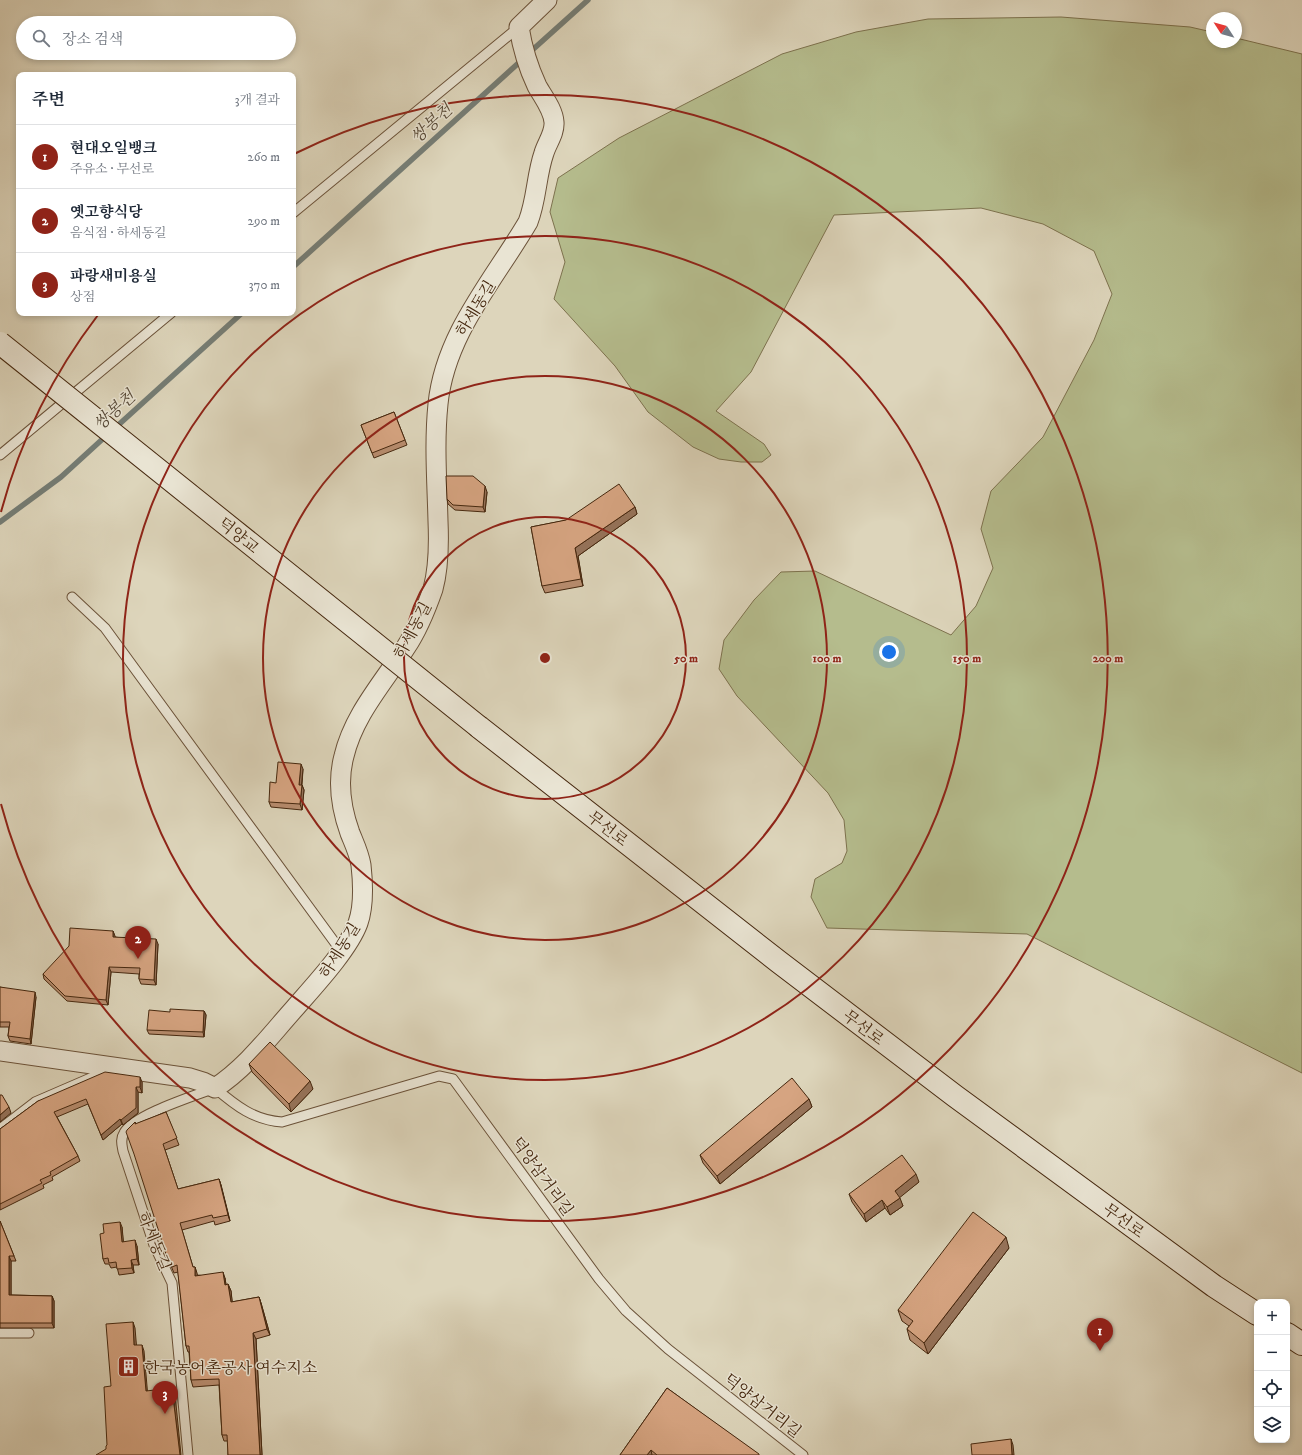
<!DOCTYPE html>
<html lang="ko">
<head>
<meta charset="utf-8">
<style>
  body { margin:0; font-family:"IM FELL DW Pica","Noto Serif KR",serif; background:#f2f2f3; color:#1f2937 }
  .controls { position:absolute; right:12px; bottom:12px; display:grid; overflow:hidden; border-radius:8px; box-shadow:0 2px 6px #0003 }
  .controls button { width:36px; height:36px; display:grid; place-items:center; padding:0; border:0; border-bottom:1px solid #e0e1e3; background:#fff; color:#1f2937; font:20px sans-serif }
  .compass { position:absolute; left:1206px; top:12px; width:36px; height:36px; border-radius:50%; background:#fff; box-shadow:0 2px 6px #0003; rotate:306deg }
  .you { position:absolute; left:889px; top:652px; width:14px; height:14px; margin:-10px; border:3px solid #fff; border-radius:50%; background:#1a73e8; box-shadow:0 0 0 6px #1a73e833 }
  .badge { display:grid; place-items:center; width:26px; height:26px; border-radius:50%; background:#8f2418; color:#fff; font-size:13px; font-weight:700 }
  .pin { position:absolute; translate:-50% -33px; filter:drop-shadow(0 1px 2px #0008) }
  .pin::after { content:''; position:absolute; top:21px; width:14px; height:12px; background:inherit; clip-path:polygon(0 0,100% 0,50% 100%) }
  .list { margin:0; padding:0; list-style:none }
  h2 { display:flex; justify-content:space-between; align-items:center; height:52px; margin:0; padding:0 16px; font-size:17px }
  h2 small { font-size:13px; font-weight:400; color:#747a83 }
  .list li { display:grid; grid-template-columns:26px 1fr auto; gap:12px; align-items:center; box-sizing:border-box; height:64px; padding:0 16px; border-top:1px solid #e0e1e3 }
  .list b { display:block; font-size:15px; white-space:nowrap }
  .list p { margin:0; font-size:13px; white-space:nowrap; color:#747a83 }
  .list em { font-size:13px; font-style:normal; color:#747a83 }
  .icon { flex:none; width:22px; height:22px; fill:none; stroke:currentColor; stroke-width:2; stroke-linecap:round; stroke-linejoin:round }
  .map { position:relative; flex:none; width:1302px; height:1455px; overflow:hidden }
  .search { position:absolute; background:#fff; box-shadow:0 2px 6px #0003; left:16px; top:16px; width:280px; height:44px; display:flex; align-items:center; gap:10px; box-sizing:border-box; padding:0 14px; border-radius:22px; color:#747a83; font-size:15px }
  .panel { position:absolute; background:#fff; box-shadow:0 2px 6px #0003; left:16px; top:72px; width:280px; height:244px; border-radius:8px }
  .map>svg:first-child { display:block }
  .green { fill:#b5bc8d; stroke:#7d724e }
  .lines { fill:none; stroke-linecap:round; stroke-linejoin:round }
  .stream { stroke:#757d75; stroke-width:5.5 }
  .lane-casing { stroke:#6b5239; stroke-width:11 }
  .street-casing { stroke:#6b5239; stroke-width:21 }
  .secondary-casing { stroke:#45270e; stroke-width:24 }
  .lane { stroke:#e9e4d3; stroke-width:9 }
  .street { stroke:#e9e4d3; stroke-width:19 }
  .secondary { stroke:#e9e4d3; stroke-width:22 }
  .secondary-bridge-casing { stroke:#45270e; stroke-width:24; stroke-linecap:butt }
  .secondary-bridge { stroke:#e9e4d3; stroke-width:22 }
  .wall { fill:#b88d6f; stroke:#45270e }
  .shaded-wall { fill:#96735a; stroke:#45270e }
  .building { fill:#d6a481; stroke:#45270e }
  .ring { fill:none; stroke:#8f2418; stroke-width:2 }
  .labels { text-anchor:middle; stroke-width:3; stroke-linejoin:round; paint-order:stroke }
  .street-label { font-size:16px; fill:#45270e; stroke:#e9e4d3 }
  .poi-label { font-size:16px; fill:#45270e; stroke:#e9e4d3; text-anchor:start }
  .water-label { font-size:17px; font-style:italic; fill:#594b39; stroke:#e9e4d3 }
  .centre { fill:#8f2418; stroke:#e9e4d3; stroke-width:2 }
  .ring-label { font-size:12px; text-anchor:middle; font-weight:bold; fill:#8f2418; stroke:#e9e4d3; stroke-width:3; stroke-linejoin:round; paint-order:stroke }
</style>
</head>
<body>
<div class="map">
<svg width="1302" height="1455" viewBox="0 0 1302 1455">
  <rect width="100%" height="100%" fill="#ddd5bb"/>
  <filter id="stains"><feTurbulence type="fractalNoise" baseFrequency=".005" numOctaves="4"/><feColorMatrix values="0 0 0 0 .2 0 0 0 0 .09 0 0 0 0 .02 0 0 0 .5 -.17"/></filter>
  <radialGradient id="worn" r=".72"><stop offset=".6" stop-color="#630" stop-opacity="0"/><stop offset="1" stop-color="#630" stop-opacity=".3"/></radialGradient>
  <path class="green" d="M1061 17 1190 27 1212 32V42H1236V38L1302 54V1073L1027 934 827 928 811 897 815 879 842 863 847 851 844 820 828 793 737 696 719 669 724 640 754 600 781 572 815 571 951 635 976 606 993 568 981 529 991 491 1043 437 1094 340 1112 294 1094 251 1043 224 981 208 834 215 751 372 716 411 764 444 771 455 762 462H741L719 459 693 447 648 412 615 366 554 299 565 262 550 212 558 178 619 138 782 54 856 32 928 19Z"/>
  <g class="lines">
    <path class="stream" d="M529 53 588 0
      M293 267 523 59
      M115 428 242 313
      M0 522 61 477 107 435"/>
    <defs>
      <path id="lane" d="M293 213 519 27
        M0 455 171 313
        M72 597 105 628 341 951
        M0 1129 35 1102 109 1070
        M0 1333H29
        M188 1455 172 1283 154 1245 123 1151C122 1145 120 1139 124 1133 133 1115 194 1096 215 1088 236 1106 254 1120 282 1122L439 1076 453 1079 456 1083 599 1279 626 1311 668 1349 803 1455"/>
      <path id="street" d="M0 1051 190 1078 203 1082 215 1088C246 1068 269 1037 294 1009 313 987 348 950 358 923 364 906 363 883 361 865 359 853 354 843 350 833 341 808 337 782 344 756 354 714 384 682 406 647 418 629 426 609 433 589 439 567 439 544 438 521 437 482 434 443 438 404 445 334 494 280 528 222 537 199 536 176 544 153 547 143 555 133 554 122 553 109 543 97 537 86 529 69 522 46 519 27L547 0"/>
      <path id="secondary" d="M479 727 779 962 955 1096 1214 1286 1257 1314
        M1287 1334 1302 1344"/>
    </defs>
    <use href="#lane" class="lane-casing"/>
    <use href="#street" class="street-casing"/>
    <use href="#secondary" class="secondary-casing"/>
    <use href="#lane" class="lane"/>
    <use href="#street" class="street"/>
    <use href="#secondary" class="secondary"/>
    <defs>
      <path id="secondary-bridge" d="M0 343 479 727"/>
    </defs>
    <use href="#secondary-bridge" class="secondary-bridge-casing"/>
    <use href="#secondary-bridge" class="secondary-bridge"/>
  </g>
  <path class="wall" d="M394 412 407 445 374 458 361 425Z
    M487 492 485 512 455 510 448 504 447 499Z
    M635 507 637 514 578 556 583 586 545 593 542 586 531 527Z
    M303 769 302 785 304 790 302 810 271 807 269 802 276 783Z
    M113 931 115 937 158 944 156 985 141 984 139 979V974L111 972 108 1005 67 1001 44 979 43 974Z
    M0 987 36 997 31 1044 10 1041 8 1036 9 1027H0Z
    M204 1011 206 1015 204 1037 149 1034 147 1030 170 1012Z
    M249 1064 313 1089 291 1112 252 1072Z
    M142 1082V1093L138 1092V1113L123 1125 122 1124 103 1140 88 1104 57 1117 78 1156 80 1161 52 1177 53 1180 43 1185 44 1188 0 1210V1129L38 1101Z
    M809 1099 812 1107 720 1184 703 1163 700 1155Z
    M166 1112 179 1145 165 1150 178 1189 219 1179 221 1185 230 1221 215 1225 214 1221 182 1230 193 1267H195L197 1275 225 1278 226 1285 228 1284 231 1291 232 1302 259 1297 261 1303 270 1335 256 1339 262 1455H228V1441H224L222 1435 219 1385 193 1387 191 1380 189 1352H188L186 1346 178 1272 174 1273 166 1254 135 1122 136 1124Z
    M919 1182 899 1197 903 1206 890 1215 885 1208 866 1222 852 1202 849 1194Z
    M0 1221 16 1261H11V1295L52 1296 54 1301V1328H0Z
    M122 1227 123 1242 137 1246 139 1265H133L134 1273 119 1275 117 1267 111 1268 109 1264H105L103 1259 104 1233Z
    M1009 1248 928 1354 910 1340 907 1329 909 1326 902 1321 898 1310Z
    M667 1388 759 1455H620Z"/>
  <path class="shaded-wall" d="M485 486 487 492 485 512 483 507Z
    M635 507 637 514 578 556 583 586 581 579 575 548Z
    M301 764 303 769 301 790 299 785Z
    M302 785 304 790 302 810 300 804Z
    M113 931 115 936V942L113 937Z
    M156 939 158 944 156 985 154 980Z
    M109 967 111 972 108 1005 106 1000Z
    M35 992 36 997 31 1044 30 1039Z
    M204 1011 206 1015 204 1037 203 1032Z
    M140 1077 142 1082V1093L140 1087Z
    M310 1081 313 1089 291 1112 289 1104Z
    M136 1087 138 1092V1113L123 1125 121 1120Z
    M809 1099 812 1107 720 1184 717 1176Z
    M9 1107 11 1113 0 1122V1115Z
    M120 1119 122 1124 103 1140 101 1135Z
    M916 1174 919 1182 898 1199 895 1191Z
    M219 1179 221 1185 230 1221 228 1215Z
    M900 1198 903 1206 890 1215 887 1207Z
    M882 1200 885 1208 866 1222 864 1214Z
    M120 1222 122 1227 124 1247 122 1242Z
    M1006 1237 1009 1248 928 1354 924 1343Z
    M135 1240 137 1246 139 1265 137 1259Z
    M9 1256 11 1261V1300L9 1295Z
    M131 1260 133 1265 134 1273 132 1268Z
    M195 1267 197 1273 198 1282 195 1276Z
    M223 1272 225 1278 227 1291 225 1285Z
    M228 1284 231 1291 233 1308 231 1302Z
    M52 1296 54 1301V1328L52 1323Z
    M259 1297 261 1303 270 1335 267 1329Z
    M133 1322 135 1328 137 1352 134 1345Z
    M253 1333 256 1339 262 1455H260Z
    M142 1345 144 1351 148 1398 146 1391Z
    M172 1388 175 1394 181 1455H180Z
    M1011 1439 1013 1445 1014 1455H1012Z
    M651 1450 652 1455H647Z"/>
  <path class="building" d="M394 412 405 440 372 453 361 425Z
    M446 476H473L485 486 483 507 453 505 447 499Z
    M619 484 635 507 575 548 581 579 542 586 531 527 566 520Z
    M278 762 301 764 299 785H302L300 804 269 802 270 782 276 783Z
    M70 928 113 931V937L156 939 154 980 139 979 140 968 109 967 106 1000 65 996 43 974 69 946Z
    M0 987 35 992 30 1039 8 1036 10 1022H0Z
    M170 1009 204 1011 203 1032 147 1030 149 1010 170 1012Z
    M270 1042 310 1081 289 1104 249 1064Z
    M105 1072 140 1077V1087H136V1108L121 1120 120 1119 101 1135 86 1099 54 1112 78 1156 50 1172 51 1175 40 1180 42 1183 0 1204V1129L38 1101Z
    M792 1078 809 1099 717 1176 700 1155Z
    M0 1095H2L9 1107 0 1115Z
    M166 1112 177 1138 163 1144 178 1189 219 1179 228 1215 213 1218 212 1215 180 1223 193 1267H195V1276L223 1272 225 1285 228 1284 231 1302 259 1297 267 1329 253 1333 260 1455H228L227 1435H222L219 1379 191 1380 189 1346H186L177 1265 172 1267 166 1254 134 1154 126 1132 127 1130 135 1122V1124Z
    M902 1155 916 1174 895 1191 900 1198 887 1207 882 1200 864 1214 849 1194Z
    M973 1212 1006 1237 924 1343 907 1329 913 1321 898 1310Z
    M0 1221 14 1256H9V1295L52 1296V1323H0Z
    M120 1222 122 1242 135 1240 137 1259 131 1260 132 1268 117 1269 116 1262 109 1263 108 1258 103 1259 100 1234 104 1233 103 1224Z
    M133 1322 134 1345H142L146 1391 172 1388 180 1455H96L106 1449V1446L107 1445 104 1387 111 1386 106 1324Z
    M667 1388 759 1454V1455H657L651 1450 647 1455H620Z
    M1011 1439 1012 1455H972L971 1444Z"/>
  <g class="ring">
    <circle cx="545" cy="658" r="141"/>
    <circle cx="545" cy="658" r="282"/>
    <circle cx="545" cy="658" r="422"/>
    <path d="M1 512A563 563 0 0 1 98 315M294 154A563 563 0 1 1 1 804"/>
  </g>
  <defs>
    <symbol id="building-square" viewBox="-11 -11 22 22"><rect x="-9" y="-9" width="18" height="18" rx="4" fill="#8f2418" stroke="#e9e4d3"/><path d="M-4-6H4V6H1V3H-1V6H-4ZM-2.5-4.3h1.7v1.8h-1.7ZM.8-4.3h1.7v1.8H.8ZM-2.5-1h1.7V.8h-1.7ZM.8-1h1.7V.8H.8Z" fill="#fff"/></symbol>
  </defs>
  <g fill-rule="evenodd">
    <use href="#building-square" x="116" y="1354" width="25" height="25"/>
  </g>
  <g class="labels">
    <g class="street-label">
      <text transform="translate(475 308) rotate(-59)" y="6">하세동길</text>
      <text transform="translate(239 535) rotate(39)" y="6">덕양교</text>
      <text transform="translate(412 630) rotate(-62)" y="6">하세동길</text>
      <text transform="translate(608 828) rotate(38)" y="6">무선로</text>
      <text transform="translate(339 950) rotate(-58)" y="6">하세동길</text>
      <text transform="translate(864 1027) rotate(37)" y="6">무선로</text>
      <text transform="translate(543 1176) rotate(54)" y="6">덕양삼거리길</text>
      <text transform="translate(1124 1220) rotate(36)" y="6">무선로</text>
      <text transform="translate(155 1241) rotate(68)" y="6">하세동길</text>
      <text transform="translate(763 1405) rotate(38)" y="6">덕양삼거리길</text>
    </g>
    <g class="poi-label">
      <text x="144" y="1373">한국농어촌공사 여수지소</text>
    </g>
    <g class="water-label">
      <text transform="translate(431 123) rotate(-42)" y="6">쌍봉천</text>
      <text transform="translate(114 410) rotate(-42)" y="6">쌍봉천</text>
    </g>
  </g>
  <circle cx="545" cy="658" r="6" class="centre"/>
  <g class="ring-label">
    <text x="686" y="662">50 m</text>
    <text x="827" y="662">100 m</text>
    <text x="967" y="662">150 m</text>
    <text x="1108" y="662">200 m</text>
  </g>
  <rect width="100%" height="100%" filter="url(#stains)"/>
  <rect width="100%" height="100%" fill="url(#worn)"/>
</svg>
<div class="controls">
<button>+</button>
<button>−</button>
<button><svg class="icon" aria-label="locate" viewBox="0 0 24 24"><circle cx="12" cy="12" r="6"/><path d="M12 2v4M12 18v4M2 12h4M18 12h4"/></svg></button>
<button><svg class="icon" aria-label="layers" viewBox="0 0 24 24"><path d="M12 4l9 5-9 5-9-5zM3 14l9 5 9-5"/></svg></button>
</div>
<svg class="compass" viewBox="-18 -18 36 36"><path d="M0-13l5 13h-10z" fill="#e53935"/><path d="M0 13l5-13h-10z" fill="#747a83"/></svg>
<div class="you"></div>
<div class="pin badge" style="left:1100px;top:1351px">1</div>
<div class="pin badge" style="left:138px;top:959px">2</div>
<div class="pin badge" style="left:165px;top:1414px">3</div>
<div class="search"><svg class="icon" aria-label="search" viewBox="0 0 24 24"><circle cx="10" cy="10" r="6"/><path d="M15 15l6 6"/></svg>장소 검색</div>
<section class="panel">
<h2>주변<small>3개 결과</small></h2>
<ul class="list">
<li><span class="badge">1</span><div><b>현대오일뱅크</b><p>주유소 · 무선로</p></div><em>260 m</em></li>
<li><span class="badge">2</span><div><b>옛고향식당</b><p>음식점 · 하세동길</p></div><em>290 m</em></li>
<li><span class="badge">3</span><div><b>파랑새미용실</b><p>상점</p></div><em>370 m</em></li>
</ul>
</section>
</div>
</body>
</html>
